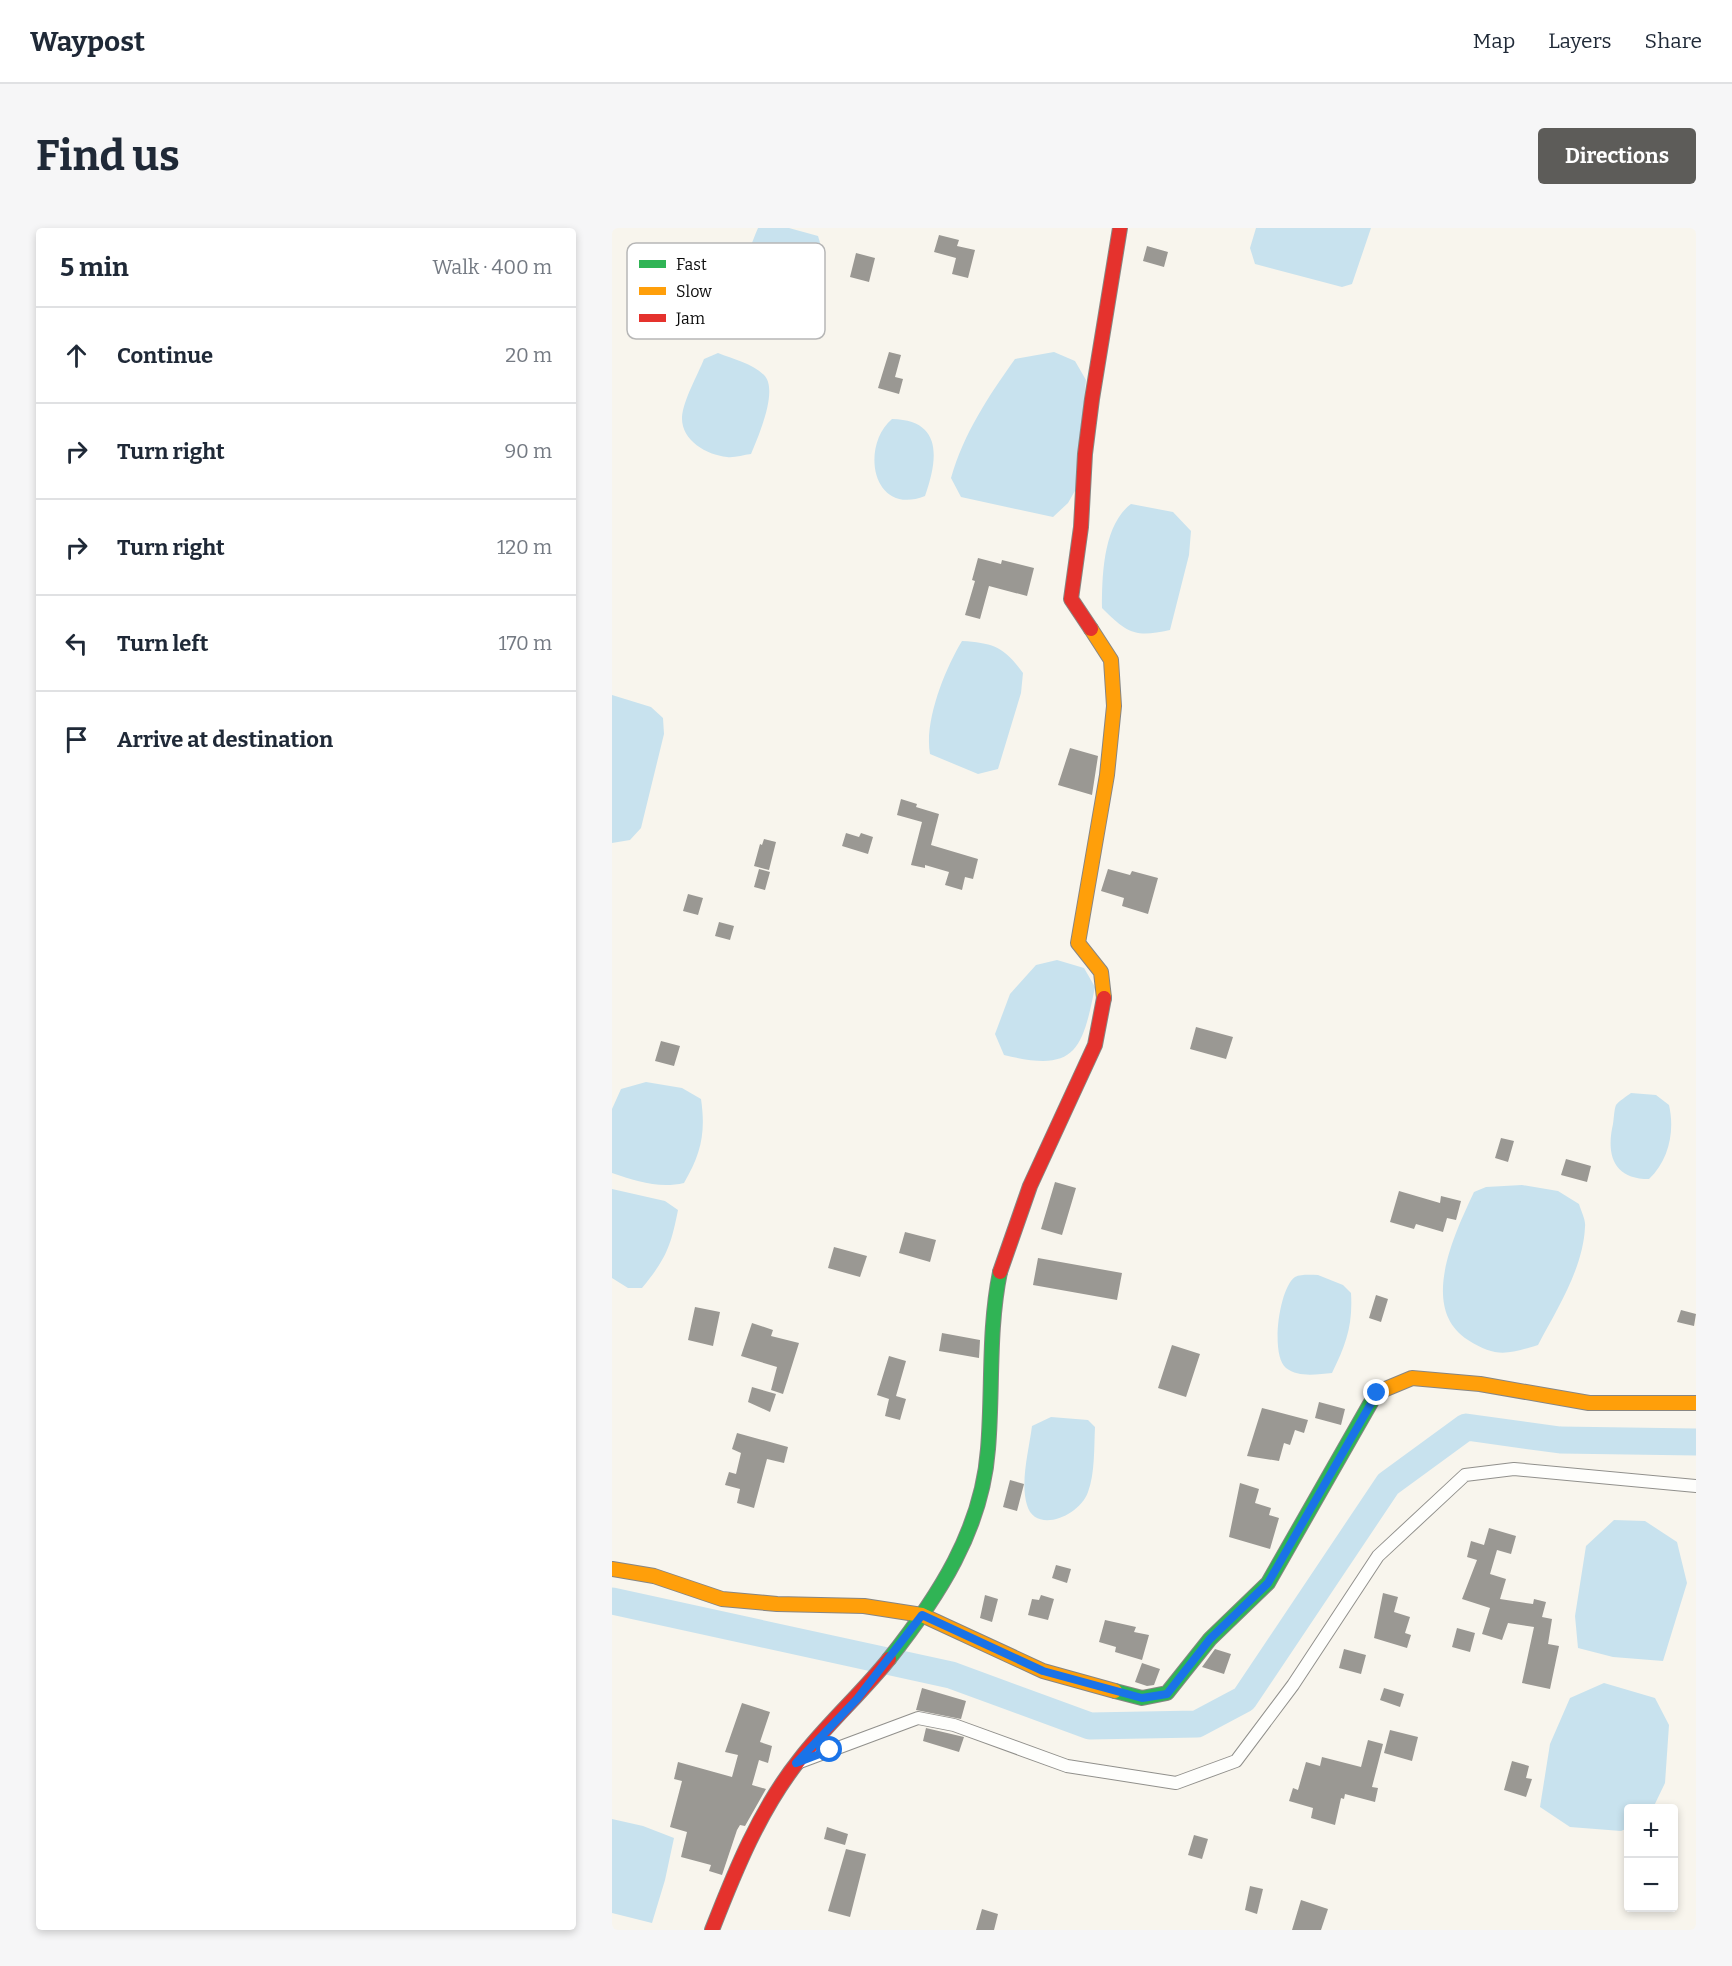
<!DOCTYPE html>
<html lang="en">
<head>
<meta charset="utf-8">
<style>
  body { margin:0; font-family:Bitter,serif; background:#f6f6f7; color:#1f2937 }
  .controls { position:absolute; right:18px; bottom:18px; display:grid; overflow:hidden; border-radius:6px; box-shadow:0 3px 9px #0003 }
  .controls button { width:54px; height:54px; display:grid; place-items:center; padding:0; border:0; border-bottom:2px solid #e0e1e3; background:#fff; color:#1f2937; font:30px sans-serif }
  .stop { position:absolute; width:18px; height:18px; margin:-14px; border:4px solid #1a73e8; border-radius:50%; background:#fff }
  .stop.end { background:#1a73e8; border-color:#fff; box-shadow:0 2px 6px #0008 }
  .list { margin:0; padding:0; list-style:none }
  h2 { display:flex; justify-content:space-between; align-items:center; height:78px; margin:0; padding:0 24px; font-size:26px }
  h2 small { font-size:20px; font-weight:400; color:#747a83 }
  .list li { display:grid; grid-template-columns:39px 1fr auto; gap:18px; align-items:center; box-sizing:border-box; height:96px; padding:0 24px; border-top:2px solid #e0e1e3 }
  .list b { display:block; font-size:22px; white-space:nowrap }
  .list em { font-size:20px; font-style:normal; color:#747a83 }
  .icon { flex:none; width:33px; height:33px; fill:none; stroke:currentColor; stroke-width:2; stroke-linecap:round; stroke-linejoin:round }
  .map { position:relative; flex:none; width:1084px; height:1702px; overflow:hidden; border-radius:6px }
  header { display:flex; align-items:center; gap:36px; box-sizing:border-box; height:84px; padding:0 30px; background:#fff; border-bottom:2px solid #e0e1e3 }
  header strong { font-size:28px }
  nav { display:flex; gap:33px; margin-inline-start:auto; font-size:21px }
  .intro { display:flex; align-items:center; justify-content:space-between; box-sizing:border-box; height:144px; padding:0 36px }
  h1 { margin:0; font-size:42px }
  .button { padding:15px 27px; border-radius:6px; background:#5d5c59; color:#fff; font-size:21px; font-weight:700 }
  main { display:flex; gap:36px; padding:0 36px }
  aside { flex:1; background:#fff; border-radius:6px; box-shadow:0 3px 9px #0003 }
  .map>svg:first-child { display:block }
  .water { fill:#c8e2ee }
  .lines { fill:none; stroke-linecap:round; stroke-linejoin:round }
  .river { stroke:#c8e2ee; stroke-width:27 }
  .building { fill:#9a9893 }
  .street-casing { stroke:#91908c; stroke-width:14 }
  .fast-casing { stroke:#888683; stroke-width:16 }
  .slow-casing { stroke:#888683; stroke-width:16 }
  .jam-casing { stroke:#888683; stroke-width:16 }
  .street { stroke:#fefefc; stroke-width:12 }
  .fast { stroke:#30b455; stroke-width:14 }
  .slow { stroke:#ff9f0a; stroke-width:14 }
  .jam { stroke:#e5322d; stroke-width:14 }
  .route { stroke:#1a73e8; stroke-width:8 }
  .key { fill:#fff; stroke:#b6b6b6; stroke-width:1.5 }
  .key-label { font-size:16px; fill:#0a0a0a }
</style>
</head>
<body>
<header>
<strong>Waypost</strong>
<nav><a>Map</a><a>Layers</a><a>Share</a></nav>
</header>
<div class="intro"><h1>Find us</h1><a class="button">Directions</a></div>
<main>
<aside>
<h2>5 min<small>Walk · 400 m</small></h2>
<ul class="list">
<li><svg class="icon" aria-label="ahead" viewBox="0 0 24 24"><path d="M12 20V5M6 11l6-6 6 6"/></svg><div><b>Continue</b></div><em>20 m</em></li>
<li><svg class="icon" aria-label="right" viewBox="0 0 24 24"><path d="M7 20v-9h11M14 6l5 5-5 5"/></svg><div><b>Turn right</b></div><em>90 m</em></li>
<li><svg class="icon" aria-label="right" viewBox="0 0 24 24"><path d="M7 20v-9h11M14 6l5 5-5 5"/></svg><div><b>Turn right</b></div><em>120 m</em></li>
<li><svg class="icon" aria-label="left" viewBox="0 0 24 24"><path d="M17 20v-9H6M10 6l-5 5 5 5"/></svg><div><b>Turn left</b></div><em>170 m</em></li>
<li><svg class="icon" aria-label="arrive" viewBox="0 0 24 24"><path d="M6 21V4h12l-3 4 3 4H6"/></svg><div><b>Arrive at destination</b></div></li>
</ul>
</aside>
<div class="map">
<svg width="1084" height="1702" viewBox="0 0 1084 1702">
  <rect width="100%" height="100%" fill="#f8f5ed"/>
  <path class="water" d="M146 0H177L206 8C218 41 196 78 181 107 100 129 128 42 146 0Z
    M644 0H759L740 56 730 59 643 36 638 20Z
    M442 124 463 133 474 152 464 261 456 275 441 289 349 269 339 250C352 205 376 169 403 131Z
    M106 125C121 131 139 135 152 147 167 162 146 209 139 226 131 227 122 230 115 229 94 227 69 212 70 189 71 173 86 146 92 131Z
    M280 191C331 192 326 231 313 268 260 289 248 218 280 191Z
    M519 276 561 284 579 303 577 327 558 402C523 410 515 405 490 380 490 348 491 297 519 276Z
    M350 413C382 415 392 419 411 445L409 465 386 541 366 546 318 526C312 493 333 441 350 413Z
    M0 467 39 479 51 490 52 506 29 600 18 612 0 615Z
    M445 732 472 740 483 759C470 825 462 844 392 827L383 806 398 766 424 737Z
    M34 854 70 860 89 871C94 905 89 926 72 955 47 961 24 953 0 945V881L9 861Z
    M1019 865 1044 867 1057 877C1063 903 1057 932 1037 951 1001 951 994 926 1001 896 1002 890 1002 882 1004 877 1007 873 1015 868 1019 865Z
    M910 957 946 963 967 976C969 983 974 992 973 999 971 1041 945 1081 926 1117 896 1126 884 1130 856 1112 806 1080 843 1005 862 964L874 959Z
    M0 961 53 973 66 982C59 1018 54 1031 30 1060H16L0 1050Z
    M706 1047 731 1057 739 1065C741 1097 734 1117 720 1145 706 1146 687 1150 674 1140 658 1127 667 1060 683 1049 689 1046 699 1047 706 1047Z
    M439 1189 476 1192 483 1199C482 1219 483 1246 476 1264 467 1289 423 1306 415 1277 408 1254 417 1222 420 1198Z
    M1002 1292 1033 1293 1065 1314 1075 1355 1051 1433 1001 1429 966 1420 963 1388 974 1318Z
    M992 1455 1043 1470 1057 1497 1053 1555 1041 1580H1017L1016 1600 1009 1603 958 1599 928 1579 938 1516 958 1470Z
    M0 1591 31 1598 62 1610 53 1652 40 1695 0 1685Z"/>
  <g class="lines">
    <path class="river" d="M0 1373 339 1447 478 1498 585 1496 632 1471 776 1256 854 1199 948 1212 1084 1214"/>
  </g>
  <path class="building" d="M327 7 347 12 345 18 363 22 356 50 340 46 344 30 322 24Z
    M535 18 556 24 552 39 531 33Z
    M244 25 263 30 257 54 238 49Z
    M277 124 289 127 283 149 291 151 287 166 266 160Z
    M366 330 389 336 390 332 422 340 415 368 377 358 368 391 353 387 363 353 360 352Z
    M458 520 486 528 480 567 446 557Z
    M289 571 305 576 304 579 327 586 319 617 366 631 361 651 353 649 350 662 333 657 337 644 313 637V640L299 637 310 594 285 587Z
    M234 605 247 609 249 605 261 609 256 626 230 618Z
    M152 611 164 614 157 642 142 638 148 616 150 617Z
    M147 641 158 644 153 662 142 659Z
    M496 641 518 647 520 643 546 650 536 686 510 678 512 670 489 663Z
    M76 666 91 670 86 687 71 683Z
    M107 694 122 698 118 712 103 708Z
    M584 799 621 809 614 831 578 821Z
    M49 813 68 818 62 838 43 833Z
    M889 910 902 913 896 934 883 930Z
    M954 931 979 938 975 954 949 947Z
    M443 954 464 960 450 1007 429 1001Z
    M787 963 828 975 829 968 849 973 844 992 835 990 831 1004 804 996 802 1001 778 994Z
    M293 1004 324 1012 318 1034 287 1025Z
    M222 1019 255 1028 248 1049 216 1040Z
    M426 1030 510 1045 505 1072 421 1057Z
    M764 1067 776 1071 769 1094 757 1090Z
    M83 1079 108 1084 101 1118 76 1112Z
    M1069 1082 1084 1086 1082 1098 1065 1094Z
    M140 1095 161 1102 159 1108 187 1115 171 1166 159 1162 165 1139 129 1128Z
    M330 1105 368 1112 367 1130 327 1123Z
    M560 1117 588 1126 574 1169 546 1160Z
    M277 1128 294 1133 284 1168 294 1171 288 1192 273 1188 277 1171 265 1167Z
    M140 1159 164 1166 158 1184 136 1174Z
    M707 1174 733 1181 729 1197 703 1190Z
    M650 1180 696 1192 692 1205 683 1202 678 1217 672 1215 667 1233 635 1228Z
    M125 1205 176 1219 172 1235 155 1231 142 1280 125 1275 128 1261 113 1257 117 1244 124 1246 129 1225 120 1221Z
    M398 1252 412 1256 405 1283 391 1279Z
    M628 1255 647 1261 643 1275 659 1280 657 1287 667 1290 658 1321 617 1309Z
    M877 1300 904 1308 899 1326 885 1322 878 1346 894 1351 888 1371 921 1376 922 1371 934 1374 930 1389 940 1391 936 1416 947 1418 938 1461 910 1455 922 1399 896 1395 890 1412 870 1406 878 1380 850 1371 865 1332 855 1329 859 1313 872 1317Z
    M444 1337 459 1341 455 1355 440 1350Z
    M771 1365 786 1369 782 1384 798 1389 793 1405 799 1407 795 1420 762 1410Z
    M373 1367 386 1371 380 1394 368 1390Z
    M429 1367 442 1371 436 1392 416 1387 420 1371 427 1372Z
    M493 1392 524 1399 522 1404 537 1407 530 1432 503 1424 504 1419 487 1414Z
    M845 1400 863 1405 858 1424 840 1419Z
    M603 1421 619 1426 612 1446 590 1439Z
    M732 1421 754 1427 749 1446 727 1440Z
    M530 1435 548 1441 542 1457 535 1458 523 1454Z
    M310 1460 354 1473 349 1491 304 1482Z
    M772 1460 792 1466 788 1479 768 1472Z
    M130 1475 158 1484 148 1514 160 1518 156 1535 147 1532 140 1557 154 1561 133 1598 128 1597 125 1602 110 1647 97 1643 99 1637 69 1629 75 1604 58 1599 70 1553 62 1551 66 1534 120 1549 126 1527 113 1524Z
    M314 1500 352 1509 347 1524 311 1513Z
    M778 1502 806 1509 800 1533 772 1525Z
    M756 1512 771 1516 760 1559 766 1560 763 1574 733 1566 732 1571 729 1570 723 1597 699 1590 701 1580 677 1573 681 1560 686 1562 694 1534 708 1538 710 1529 749 1539Z
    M900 1533 917 1538 914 1550 920 1551 914 1569 892 1562Z
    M215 1599 236 1606 233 1617 212 1611Z
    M582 1607 596 1611 590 1631 576 1627Z
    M234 1621 254 1626 238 1689 216 1683Z
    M638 1658 651 1661 645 1686 633 1682Z
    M689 1672 716 1681 709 1702H680Z
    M370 1681 386 1686 382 1702H364Z"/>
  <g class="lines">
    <defs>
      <path id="street" d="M188 1534 306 1490 342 1497 455 1538 564 1555 624 1533 681 1457 766 1328 853 1247 902 1241 1084 1258"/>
      <path id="fast" d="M277 1431C326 1369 370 1302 376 1221 381 1161 376 1103 388 1044
        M503 1463 530 1470 555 1465 598 1411 656 1355 762 1169"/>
      <path id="slow" d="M479 401 499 432 502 478 495 547 466 715 489 744 492 770
        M762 1169 764 1165 800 1150 868 1156 977 1175H1084
        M0 1341 42 1348 110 1371 165 1376 252 1378 310 1387 431 1443 503 1463"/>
      <path id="jam" d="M479 401 459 371 469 299 473 226 480 171 508 0
        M388 1044 418 958 483 817 492 770
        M100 1702C123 1643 148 1581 188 1531 215 1496 249 1466 277 1431"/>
    </defs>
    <use href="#street" class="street-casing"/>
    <use href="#fast" class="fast-casing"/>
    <use href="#slow" class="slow-casing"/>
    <use href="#jam" class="jam-casing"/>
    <use href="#street" class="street"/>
    <use href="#fast" class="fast"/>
    <use href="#slow" class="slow"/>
    <use href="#jam" class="jam"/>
  </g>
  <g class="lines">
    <path class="route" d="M218 1522 184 1535 245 1471 310 1387 431 1443 530 1470 555 1466 598 1411 656 1355 765 1165"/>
  </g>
  <rect x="15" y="15" width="198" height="96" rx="9" class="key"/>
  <rect x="27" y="32" width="27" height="8" fill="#30b455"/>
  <rect x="27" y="59" width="27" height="8" fill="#ff9f0a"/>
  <rect x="27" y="86" width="27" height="8" fill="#e5322d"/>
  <g class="key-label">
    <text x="64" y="42">Fast</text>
    <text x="64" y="69">Slow</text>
    <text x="64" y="96">Jam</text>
  </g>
</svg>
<div class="controls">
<button>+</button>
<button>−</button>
</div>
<div class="stop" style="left:218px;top:1522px"></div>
<div class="stop end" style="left:765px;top:1165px"></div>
</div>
</main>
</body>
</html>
